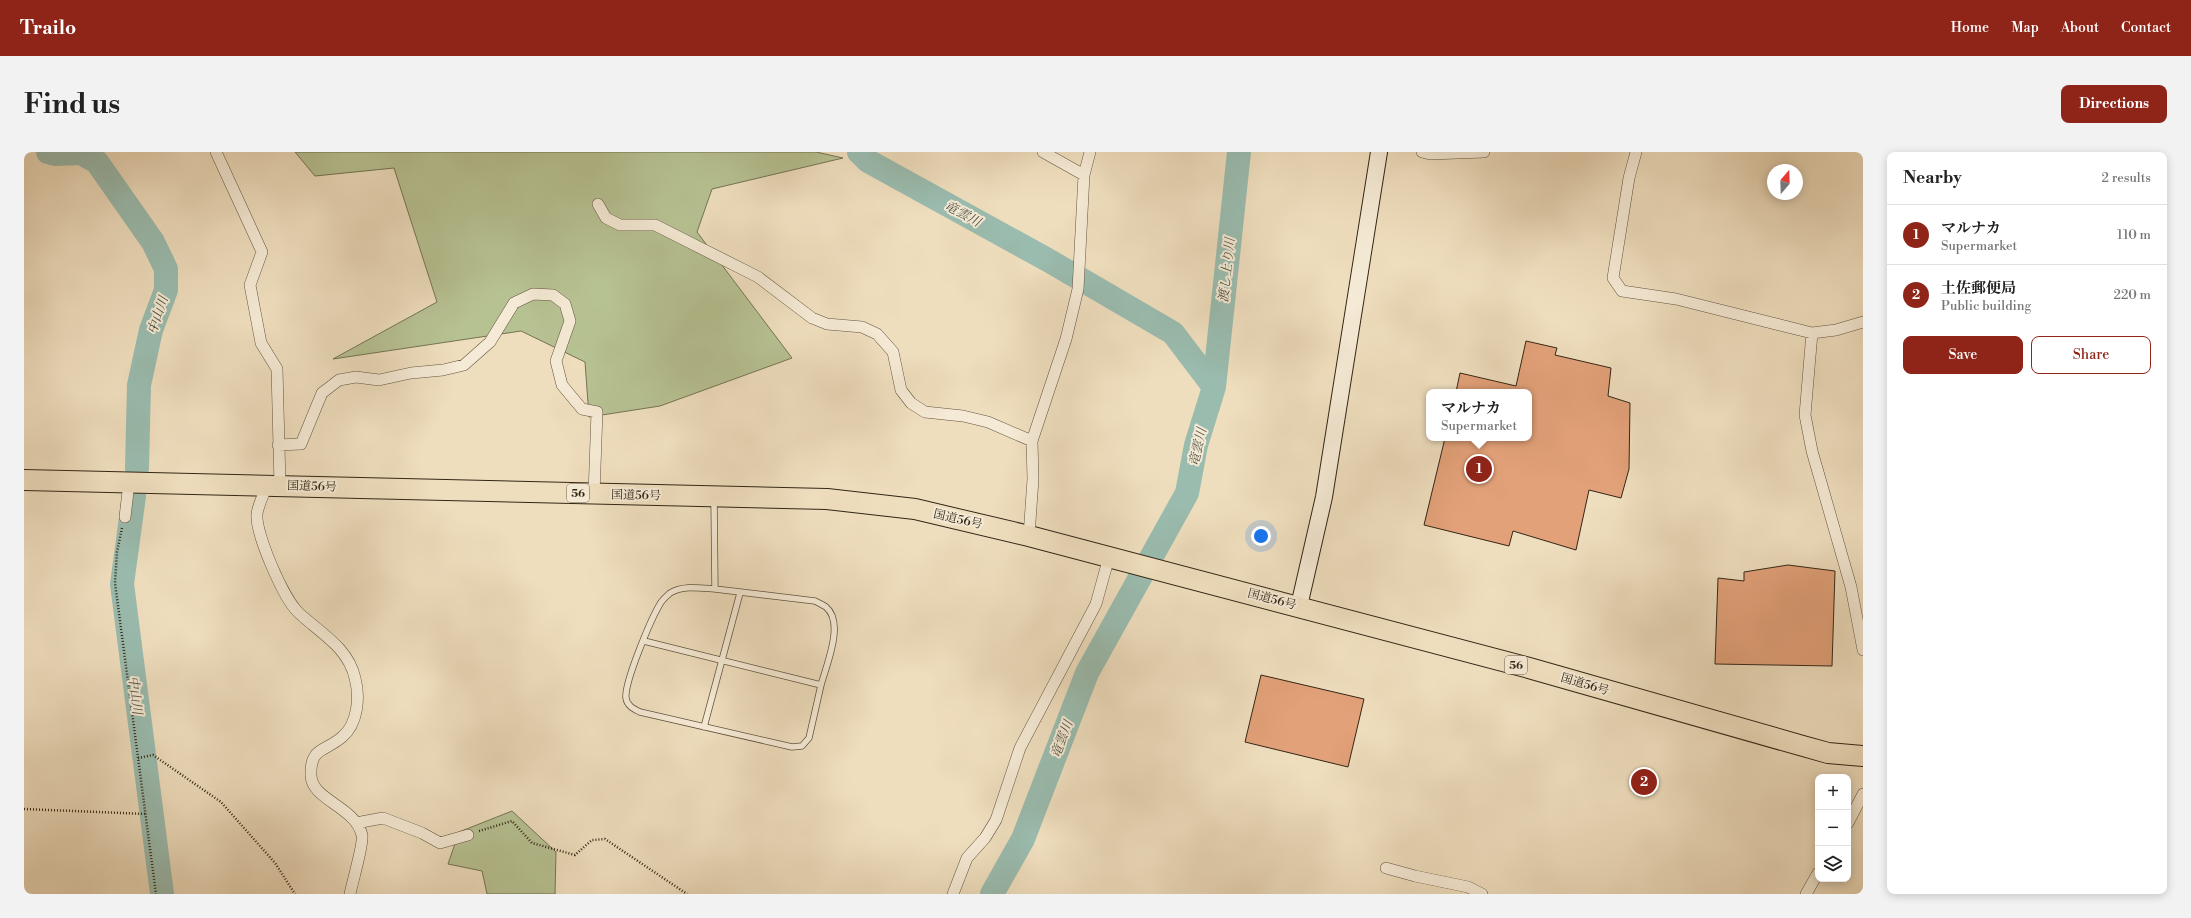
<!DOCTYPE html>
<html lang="en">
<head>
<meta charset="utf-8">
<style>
  body { margin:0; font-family:"Libre Bodoni","Noto Serif JP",serif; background:#f2f2f2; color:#222 }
  .controls { position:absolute; right:12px; bottom:12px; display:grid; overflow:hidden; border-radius:8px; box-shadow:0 2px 10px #0003 }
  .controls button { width:36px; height:36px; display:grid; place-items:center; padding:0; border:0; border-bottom:1px solid #e0e0e0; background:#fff; color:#222; font:20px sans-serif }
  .compass { position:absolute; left:1743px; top:12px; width:36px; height:36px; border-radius:50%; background:#fff; box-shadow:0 2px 10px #0003; rotate:19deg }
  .you { position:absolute; left:1237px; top:384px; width:14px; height:14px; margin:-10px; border:3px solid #fff; border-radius:50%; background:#1a73e8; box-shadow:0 0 0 6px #1a73e833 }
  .badge { display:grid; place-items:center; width:26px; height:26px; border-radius:50%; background:#8f2418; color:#fff; font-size:13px; font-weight:700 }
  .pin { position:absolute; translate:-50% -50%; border:2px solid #fff; box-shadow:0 1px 4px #0006 }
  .popup { position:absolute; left:1402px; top:237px; width:106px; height:52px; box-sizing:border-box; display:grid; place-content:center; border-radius:8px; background:#fff; filter:drop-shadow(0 1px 3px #0005); font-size:13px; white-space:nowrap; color:#767676 }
  .popup b { font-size:15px; color:#222 }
  .popup::after { content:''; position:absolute; left:50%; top:100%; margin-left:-8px; border:8px solid transparent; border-top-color:#fff }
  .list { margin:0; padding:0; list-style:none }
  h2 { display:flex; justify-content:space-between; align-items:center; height:52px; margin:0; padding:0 16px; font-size:17px }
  h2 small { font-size:13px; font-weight:400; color:#767676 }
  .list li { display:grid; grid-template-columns:26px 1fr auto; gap:12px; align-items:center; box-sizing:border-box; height:60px; padding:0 16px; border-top:1px solid #e0e0e0 }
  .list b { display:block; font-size:15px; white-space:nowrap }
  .list p { margin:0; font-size:13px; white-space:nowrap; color:#767676 }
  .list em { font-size:13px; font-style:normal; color:#767676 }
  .actions { display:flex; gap:8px; padding:12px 16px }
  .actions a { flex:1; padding:9px 0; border:1px solid #8f2418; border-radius:8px; text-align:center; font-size:14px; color:#8f2418 }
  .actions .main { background:#8f2418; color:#fff }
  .icon { flex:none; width:22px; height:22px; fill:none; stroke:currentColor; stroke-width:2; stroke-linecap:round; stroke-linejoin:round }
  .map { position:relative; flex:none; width:1839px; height:742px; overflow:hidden; border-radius:8px }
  header { display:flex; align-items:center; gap:24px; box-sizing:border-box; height:56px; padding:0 20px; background:#8f2418; color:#fff }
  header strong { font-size:19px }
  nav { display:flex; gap:22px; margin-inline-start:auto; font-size:14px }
  .intro { display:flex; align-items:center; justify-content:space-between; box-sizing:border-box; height:96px; padding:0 24px }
  h1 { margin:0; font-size:28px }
  .button { padding:10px 18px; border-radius:8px; background:#8f2418; color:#fff; font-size:14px; font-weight:700 }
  main { display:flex; gap:24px; padding:0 24px }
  aside { flex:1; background:#fff; border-radius:8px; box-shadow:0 2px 10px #0003 }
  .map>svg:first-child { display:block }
  .green { fill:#b7c293; stroke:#747454 }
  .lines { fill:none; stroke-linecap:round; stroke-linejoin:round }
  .river { stroke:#9abcaf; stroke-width:24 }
  .building { fill:#e3a179; stroke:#322616 }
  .lane-casing { stroke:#615440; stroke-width:7 }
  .street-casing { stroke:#615440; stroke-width:12 }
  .secondary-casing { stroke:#322616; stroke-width:18 }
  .highway-casing { stroke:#322616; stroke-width:22 }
  .path { stroke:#322616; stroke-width:2.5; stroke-dasharray:1 2; stroke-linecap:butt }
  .lane { stroke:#f5ead5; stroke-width:5.5 }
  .street { stroke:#f5ead5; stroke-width:11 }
  .secondary { stroke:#f5ead5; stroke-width:16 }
  .highway { stroke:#efdebe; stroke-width:20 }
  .labels { text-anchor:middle; stroke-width:4; stroke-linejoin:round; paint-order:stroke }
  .shield { fill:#f5ead5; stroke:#6c614f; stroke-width:1 }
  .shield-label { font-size:11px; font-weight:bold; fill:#322616 }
  .street-label { font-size:12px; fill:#322616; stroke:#f5ead5 }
  .water-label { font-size:13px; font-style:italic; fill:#515344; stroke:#f5ead5 }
</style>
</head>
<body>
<header>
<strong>Trailo</strong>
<nav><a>Home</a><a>Map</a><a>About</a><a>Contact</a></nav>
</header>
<div class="intro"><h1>Find us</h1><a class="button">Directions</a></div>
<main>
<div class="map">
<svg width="1839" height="742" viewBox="0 0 1839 742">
  <rect width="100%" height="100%" fill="#efdebe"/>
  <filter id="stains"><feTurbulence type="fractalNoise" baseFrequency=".005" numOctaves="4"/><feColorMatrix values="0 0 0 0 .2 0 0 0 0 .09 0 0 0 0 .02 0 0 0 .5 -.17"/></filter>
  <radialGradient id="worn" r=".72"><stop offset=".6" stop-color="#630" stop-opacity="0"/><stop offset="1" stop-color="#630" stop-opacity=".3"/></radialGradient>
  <path class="green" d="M271 0H792L819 6 688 37 673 80 768 206 636 254 565 265 561 210 497 179 309 207 413 150 370 16 291 24Z
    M488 659 532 700 531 742H463L458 719 424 712 435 680Z"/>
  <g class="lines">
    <path class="river" d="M24 0 32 2 57 1 73 10 129 90 142 117V138L127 178 115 233 113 316
      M835 0 844 9 1022 107 1149 181 1190 235
      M110 344 98 432 138 742
      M968 742 999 687 1063 521 1163 341 1172 293 1190 235 1215 0"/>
  </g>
  <path class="building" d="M1502 189 1533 196 1531 203 1587 216 1584 244 1606 251 1605 317 1597 346 1565 338 1552 398 1489 379 1485 394 1400 373 1421 286H1505V240H1432L1436 221 1492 234Z
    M1764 413 1811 419 1808 514 1691 512 1694 426 1720 429V420Z
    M1237 523 1340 547 1324 615 1221 590Z"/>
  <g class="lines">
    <defs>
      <path id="lane" d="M690 347 691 437 791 449C795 451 799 453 802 455 821 471 802 514 797 533
        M620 489 797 533 785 586 778 594 768 595 616 560C610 557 603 554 602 546 600 531 627 467 636 452 638 448 643 444 646 441 659 433 677 436 691 437
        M680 575 716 441"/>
      <path id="street" d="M192 0 238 100 226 133 237 191 253 217 256 333
        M1019 0 1060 23
        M1398 0 1406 2 1460 0
        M1612 0 1605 26 1589 126 1598 139 1652 147 1788 181 1812 178 1839 170
        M574 52 582 66 596 73H631L734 125 788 166 803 172 838 175 853 182 869 200 877 238 887 251 901 260 939 264 964 270 1008 289
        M1788 181 1781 263 1788 299 1827 435 1839 498
        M254 293 277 292 298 241 315 228 332 225 355 228 387 221 419 218 440 213 466 190 490 151 509 142 529 143 541 152 546 169 532 209 538 233 558 257 573 260 570 342
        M243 333C240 342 234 353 233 362 231 381 260 448 275 461 296 481 324 495 331 526 336 545 334 572 318 585 301 600 286 595 287 623 287 648 331 654 338 683 340 691 328 731 326 742
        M101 365 105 331
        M1005 384 1009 327 1008 289 1042 187 1054 137 1060 23 1066 0
        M332 671 359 666 398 681 416 691 444 683
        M1824 671 1839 642
        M1362 716 1391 724 1444 735 1458 742
        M929 742 943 706 961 686 972 668 996 596 1072 452 1085 405
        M1782 742 1794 721"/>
      <path id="secondary" d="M1275 454 1300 345 1355 0"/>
      <path id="highway" d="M0 328 803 347 891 357 1005 384 1505 516 1779 594 1804 601 1839 604"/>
    </defs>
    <use href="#lane" class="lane-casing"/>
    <use href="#street" class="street-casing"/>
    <use href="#secondary" class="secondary-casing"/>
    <use href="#highway" class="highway-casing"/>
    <path class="path" d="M98 376 93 400 91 431 132 742
      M114 606 129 603 197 650 251 711 271 742
      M0 657 123 662
      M455 679 488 669 508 691 551 703 568 688 581 687 663 742"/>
    <use href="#lane" class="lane"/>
    <use href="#street" class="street"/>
    <use href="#secondary" class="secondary"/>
    <use href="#highway" class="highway"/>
  </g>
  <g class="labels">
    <g class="shield">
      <rect x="543" y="332" width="22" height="18" rx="3"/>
      <rect x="1481" y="504" width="22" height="18" rx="3"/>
    </g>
    <g class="shield-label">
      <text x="554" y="345">56</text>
      <text x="1492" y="517">56</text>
    </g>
    <g class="street-label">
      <text transform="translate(288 334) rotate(2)" y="4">国道56号</text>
      <text transform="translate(612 343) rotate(1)" y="4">国道56号</text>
      <text transform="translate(934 367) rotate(13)" y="4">国道56号</text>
      <text transform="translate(1248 447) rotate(15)" y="4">国道56号</text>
      <text transform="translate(1561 532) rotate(16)" y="4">国道56号</text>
    </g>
    <g class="water-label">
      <text transform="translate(939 61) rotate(29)" y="5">竜雲川</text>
      <text transform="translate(1202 118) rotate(-84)" y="5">渡し上り川</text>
      <text transform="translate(133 163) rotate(-71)" y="5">中山川</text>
      <text transform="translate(1173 295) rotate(-77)" y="5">竜雲川</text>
      <text transform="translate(112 543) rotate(83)" y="5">中山川</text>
      <text transform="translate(1037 587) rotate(-69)" y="5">竜雲川</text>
    </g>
  </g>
  <rect width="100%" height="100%" filter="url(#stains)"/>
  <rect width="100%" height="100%" fill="url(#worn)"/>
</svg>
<div class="controls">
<button>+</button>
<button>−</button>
<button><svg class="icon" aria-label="layers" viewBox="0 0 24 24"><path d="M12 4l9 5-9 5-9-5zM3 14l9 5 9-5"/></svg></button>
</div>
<svg class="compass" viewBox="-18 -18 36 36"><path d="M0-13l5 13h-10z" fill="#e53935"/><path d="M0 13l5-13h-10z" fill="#767676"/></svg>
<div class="you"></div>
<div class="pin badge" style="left:1455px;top:317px">1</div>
<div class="popup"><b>マルナカ</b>Supermarket</div>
<div class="pin badge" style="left:1620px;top:630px">2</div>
</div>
<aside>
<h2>Nearby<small>2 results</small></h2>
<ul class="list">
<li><span class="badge">1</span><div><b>マルナカ</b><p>Supermarket</p></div><em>110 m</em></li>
<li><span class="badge">2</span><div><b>土佐郵便局</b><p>Public building</p></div><em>220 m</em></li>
</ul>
<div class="actions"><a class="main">Save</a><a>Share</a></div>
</aside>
</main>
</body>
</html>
